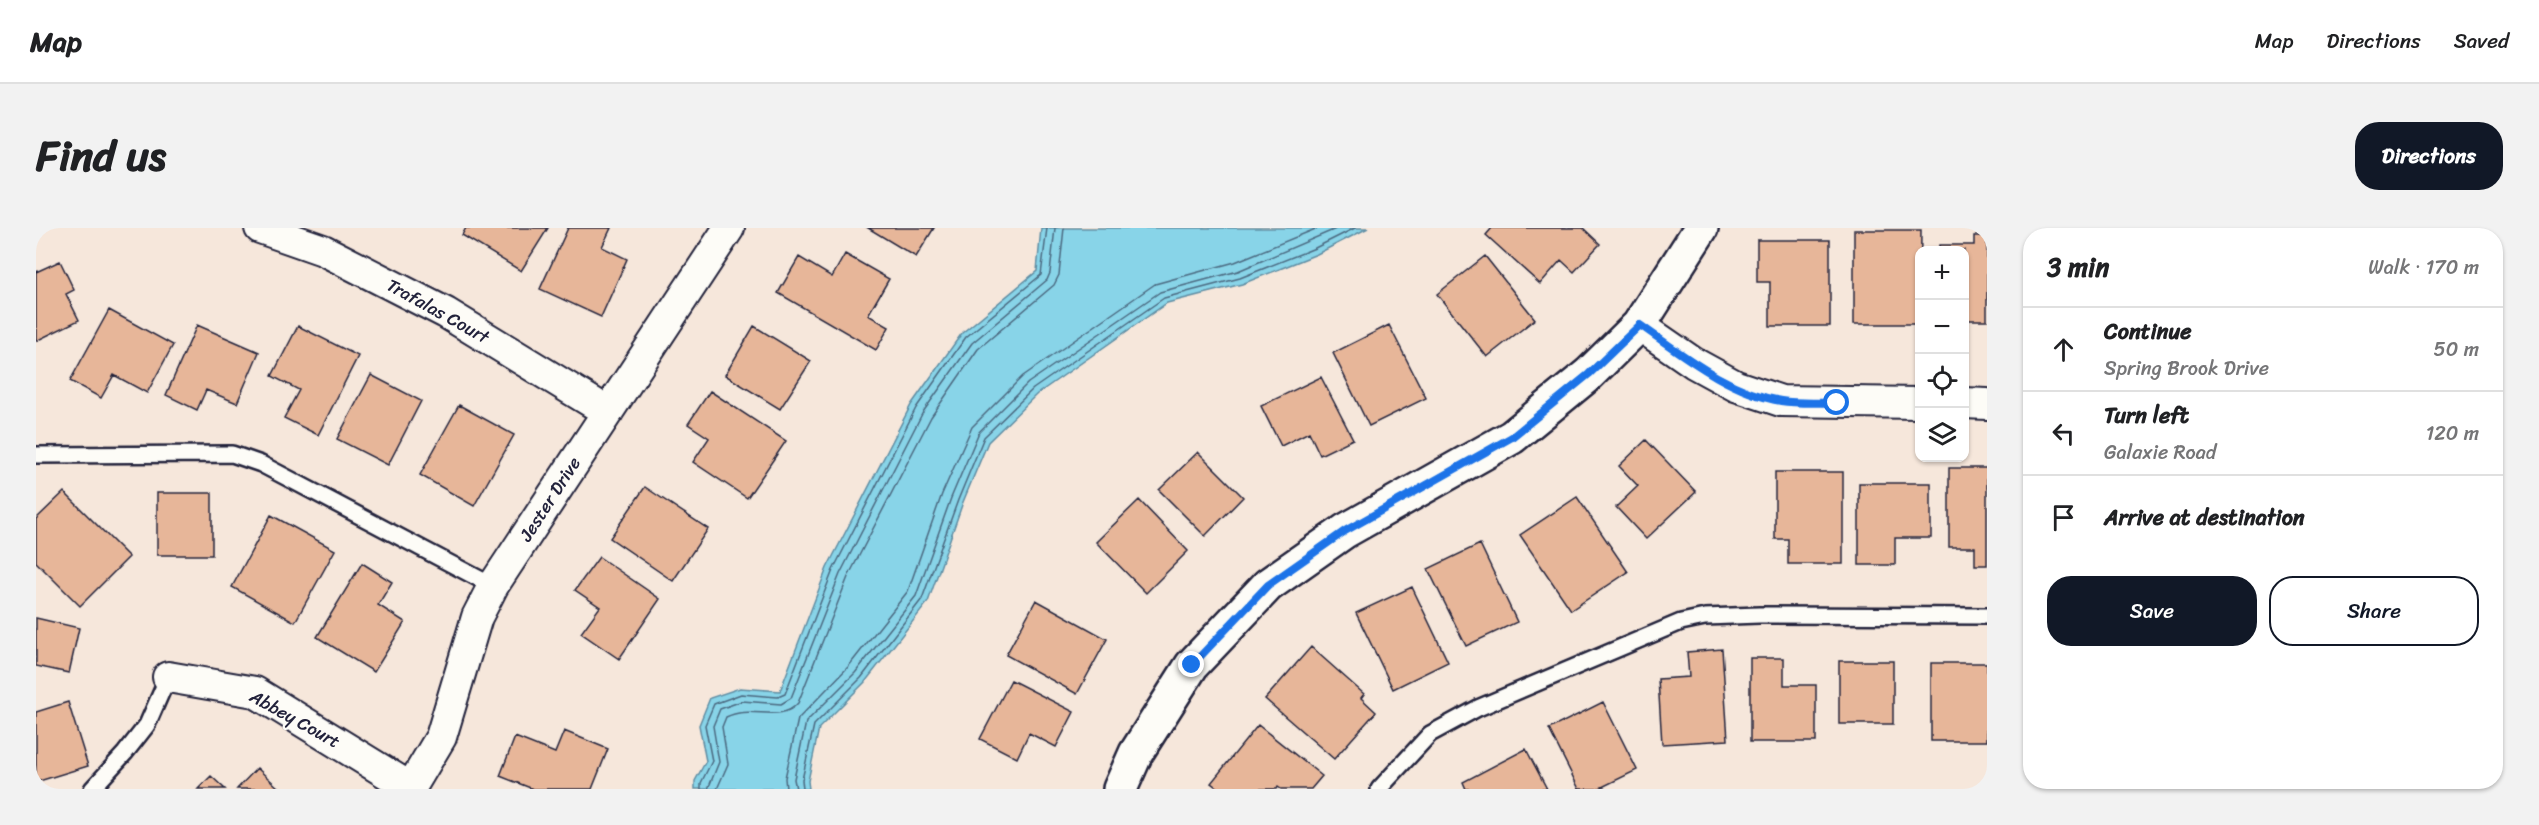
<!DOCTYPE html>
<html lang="en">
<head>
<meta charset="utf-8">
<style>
  body { margin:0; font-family:Sriracha,sans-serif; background:#f2f2f2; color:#202124 }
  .controls { position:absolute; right:18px; top:18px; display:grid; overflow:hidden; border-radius:12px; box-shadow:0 2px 4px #0004 }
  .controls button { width:54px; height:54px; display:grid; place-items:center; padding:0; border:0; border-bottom:2px solid #e0e0e0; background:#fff; color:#202124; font:30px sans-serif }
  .stop { position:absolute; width:18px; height:18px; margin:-14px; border:4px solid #1a73e8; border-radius:50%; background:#fff }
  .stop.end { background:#1a73e8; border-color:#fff; box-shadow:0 2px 6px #0008 }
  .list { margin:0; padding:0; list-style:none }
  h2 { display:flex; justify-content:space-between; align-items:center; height:78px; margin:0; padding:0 24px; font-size:26px }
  h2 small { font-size:20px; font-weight:400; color:#757577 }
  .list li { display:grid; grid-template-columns:39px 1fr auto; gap:18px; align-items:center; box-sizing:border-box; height:84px; padding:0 24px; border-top:2px solid #e0e0e0 }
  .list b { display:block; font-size:22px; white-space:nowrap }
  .list p { margin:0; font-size:20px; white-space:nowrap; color:#757577 }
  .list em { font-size:20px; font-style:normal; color:#757577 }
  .actions { display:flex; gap:12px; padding:18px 24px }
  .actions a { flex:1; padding:14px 0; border:2px solid #111827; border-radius:24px; text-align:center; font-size:21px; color:#111827 }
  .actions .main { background:#111827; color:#fff }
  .icon { flex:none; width:33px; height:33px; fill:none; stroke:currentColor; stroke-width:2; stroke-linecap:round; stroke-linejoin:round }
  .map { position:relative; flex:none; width:1951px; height:561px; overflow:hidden; border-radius:24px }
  header { display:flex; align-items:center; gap:36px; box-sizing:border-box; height:84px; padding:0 30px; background:#fff; border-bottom:2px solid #e0e0e0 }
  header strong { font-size:28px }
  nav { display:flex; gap:33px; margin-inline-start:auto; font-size:21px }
  .intro { display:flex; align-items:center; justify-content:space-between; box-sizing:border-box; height:144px; padding:0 36px }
  h1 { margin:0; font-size:42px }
  .button { padding:15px 27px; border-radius:24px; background:#111827; color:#fff; font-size:21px; font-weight:700 }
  main { display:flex; gap:36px; padding:0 36px }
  aside { flex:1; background:#fff; border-radius:24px; box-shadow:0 2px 4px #0004 }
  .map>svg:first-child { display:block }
  .water { fill:#88d4e8; stroke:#5f8da3; stroke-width:1.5 }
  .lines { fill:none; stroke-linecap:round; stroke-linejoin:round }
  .shore { stroke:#4b6980; stroke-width:1.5 }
  .building { fill:#e7b699; stroke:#22223b; stroke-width:1.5 }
  .service-casing { stroke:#22223b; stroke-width:20 }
  .minor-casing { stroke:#22223b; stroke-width:34 }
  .tertiary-casing { stroke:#22223b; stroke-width:38 }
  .service { stroke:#fdfcf7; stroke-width:15 }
  .minor { stroke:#fdfcf7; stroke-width:30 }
  .tertiary { stroke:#fdfcf7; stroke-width:33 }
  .route { stroke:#1a73e8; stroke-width:8 }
  .labels { text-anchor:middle; stroke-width:4.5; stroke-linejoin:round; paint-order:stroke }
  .street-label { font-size:18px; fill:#22223b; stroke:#fdfcf7 }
</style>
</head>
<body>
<header>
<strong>Map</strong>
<nav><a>Map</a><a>Directions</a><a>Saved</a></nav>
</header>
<div class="intro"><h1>Find us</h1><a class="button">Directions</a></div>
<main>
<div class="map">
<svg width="1951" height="561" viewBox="0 0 1951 561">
  <rect width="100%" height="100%" fill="#f6e7db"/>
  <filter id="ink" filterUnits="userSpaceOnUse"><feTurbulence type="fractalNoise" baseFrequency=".0167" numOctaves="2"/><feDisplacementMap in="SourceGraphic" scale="12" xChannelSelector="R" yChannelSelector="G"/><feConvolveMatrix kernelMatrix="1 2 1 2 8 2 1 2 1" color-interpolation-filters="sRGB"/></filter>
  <g filter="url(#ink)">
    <path class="water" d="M1005 0H1332L1281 26 1206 56 1131 75 1001 166 952 214 927 274 892 374 829 454 783 500 772 553 773 561H659V553L670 533 663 497 674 470 704 460 744 463 791 340 875 177 926 105 1001 43Z"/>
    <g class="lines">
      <path class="shore" d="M665 561V555L676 533 669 497 678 476 705 466 742 469 749 466 797 342 880 180 930 109 1005 47 1011 0
        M672 561 683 534 677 498 684 481 706 473 745 476 755 470 804 346 887 184 936 115 1011 52 1014 45 1019 0
        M681 561 692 536 686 499 690 489C716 476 744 496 762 475L812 349 895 189 942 121 1018 57 1023 47 1028 0
        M750 561 749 550 762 491 812 439 872 363 906 266 936 199 987 148 1119 56 1199 34 1282 0
        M760 561 758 551 770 494 819 445 880 368 915 270 943 204 992 155 1124 64 1202 43 1302 0
        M767 561 766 552 778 497 825 450 886 371 922 272 948 209 997 161 1128 70 1204 50 1279 20 1319 0"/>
    </g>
    <path class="building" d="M430 0H512L485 43 426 7Z
      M532 0H575L566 19 591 31 565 89 504 61Z
      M832 0H898L880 29Z
      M1456 0H1547L1564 16 1538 44 1525 32 1504 56 1450 7Z
      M1818 2H1885L1884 96H1818Z
      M1938 8H1951V92H1928V22H1903V17H1938Z
      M1721 12H1794V98H1734V54H1721Z
      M809 26 853 51 832 87 853 99 840 122 742 65 763 29 796 49Z
      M1449 28 1499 91 1451 129 1401 66Z
      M24 33 38 62 30 66 43 92 0 113V44Z
      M73 82 137 117 111 165 78 147 65 170 34 153Z
      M161 97 223 124 201 175 170 162 161 182 130 167Z
      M1353 97 1390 170 1333 198 1297 125Z
      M262 98 322 128 282 207 248 190 263 162 236 148Z
      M718 98 775 133 744 181 689 147Z
      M335 147 385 173 352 237 301 211Z
      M1285 149 1317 211 1284 227 1273 204 1245 218 1225 178Z
      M674 163 750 213 711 270 657 234 673 210 652 196Z
      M423 177 478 207 438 278 384 247Z
      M1610 212 1660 264 1610 311 1580 279 1602 258 1583 238Z
      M1162 224 1207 269 1169 308 1123 262Z
      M1913 240H1951V337H1939V319H1913Z
      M1739 244H1807V336H1752V311H1739Z
      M1823 255H1895V310H1859V337H1823Z
      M609 259 672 301 637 353 574 310Z
      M28 264 93 329 44 378 0 334V291Z
      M121 265H176V327H121Z
      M1541 269 1592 344 1535 382 1484 307Z
      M1103 272 1152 323 1110 365 1060 314Z
      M235 287 299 322 259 394 196 359Z
      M1444 316 1481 394 1430 418 1392 341Z
      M563 329 624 371 583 431 545 405 564 379 539 362Z
      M326 335 356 354 342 377 369 394 338 444 281 409Z
      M1376 359 1412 434 1357 461 1320 385Z
      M1000 372 1071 411 1041 466 970 427Z
      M0 390 43 400 33 445 0 438Z
      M1275 419 1328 466 1325 470 1340 484 1298 531 1229 471Z
      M1686 421 1692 512 1626 516 1622 451 1653 449 1651 424Z
      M1714 430H1748V457H1780V514H1714Z
      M1803 433H1857V496H1803Z
      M1895 435H1951V513H1895Z
      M975 452 1038 484 1020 519 993 505 981 530 944 511Z
      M32 474 52 538 0 554V484Z
      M1567 474 1601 542 1562 561H1543L1513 501Z
      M1222 497 1286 548 1275 561H1245L1242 559 1241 561H1183L1175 555Z
      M528 503 572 521 556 561H497L464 548 479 509 519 525Z
      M1490 521 1511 561H1430L1427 554Z
      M221 540 244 561H201Z
      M175 548 189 561H162Z"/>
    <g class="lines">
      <defs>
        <path id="service" d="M0 227 196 226 225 236 457 358
          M56 561 89 525 111 497 132 449
          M1343 561 1394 506 1442 480 1645 394 1669 389 1723 387 1951 388"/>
        <path id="minor" d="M224 0 287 22 410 85 572 184
          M1603 97 1658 135 1700 158 1745 173 1884 175
          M1928 175 1951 176
          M132 449 219 464 375 560
          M374 561 405 509 441 389 457 358 693 0"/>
        <path id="tertiary" d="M1084 561 1100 525 1156 437 1232 357 1309 303 1476 209 1553 146 1603 97 1665 0"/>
      </defs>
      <use href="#service" class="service-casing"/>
      <use href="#minor" class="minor-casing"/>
      <use href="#tertiary" class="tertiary-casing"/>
      <use href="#service" class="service"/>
      <use href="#minor" class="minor"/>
      <use href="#tertiary" class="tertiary"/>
    </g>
  </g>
  <g class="lines" filter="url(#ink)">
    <path class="route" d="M1156 437 1232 357 1309 303 1476 209 1553 146 1604 97C1647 127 1692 164 1745 173 1763 176 1783 174 1801 175"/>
  </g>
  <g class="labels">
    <g class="street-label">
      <text transform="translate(402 83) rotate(29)" y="6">Trafalas Court</text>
      <text transform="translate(514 271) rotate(-57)" y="6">Jester Drive</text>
      <text transform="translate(259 491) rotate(29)" y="6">Abbey Court</text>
    </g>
  </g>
</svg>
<div class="controls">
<button>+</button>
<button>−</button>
<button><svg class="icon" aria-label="locate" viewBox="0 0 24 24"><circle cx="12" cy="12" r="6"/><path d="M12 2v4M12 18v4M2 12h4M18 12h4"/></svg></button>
<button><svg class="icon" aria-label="layers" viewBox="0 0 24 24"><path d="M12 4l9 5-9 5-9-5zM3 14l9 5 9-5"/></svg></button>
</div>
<div class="stop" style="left:1801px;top:175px"></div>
<div class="stop end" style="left:1156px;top:437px"></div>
</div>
<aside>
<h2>3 min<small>Walk · 170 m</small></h2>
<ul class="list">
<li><svg class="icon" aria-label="ahead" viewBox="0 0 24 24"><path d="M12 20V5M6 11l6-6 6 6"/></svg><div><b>Continue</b><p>Spring Brook Drive</p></div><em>50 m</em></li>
<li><svg class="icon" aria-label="left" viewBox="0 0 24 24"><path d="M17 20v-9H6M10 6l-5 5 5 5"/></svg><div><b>Turn left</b><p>Galaxie Road</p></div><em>120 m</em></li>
<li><svg class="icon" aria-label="arrive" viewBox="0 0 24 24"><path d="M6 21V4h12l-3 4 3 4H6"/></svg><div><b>Arrive at destination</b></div></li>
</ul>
<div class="actions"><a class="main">Save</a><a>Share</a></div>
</aside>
</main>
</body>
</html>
